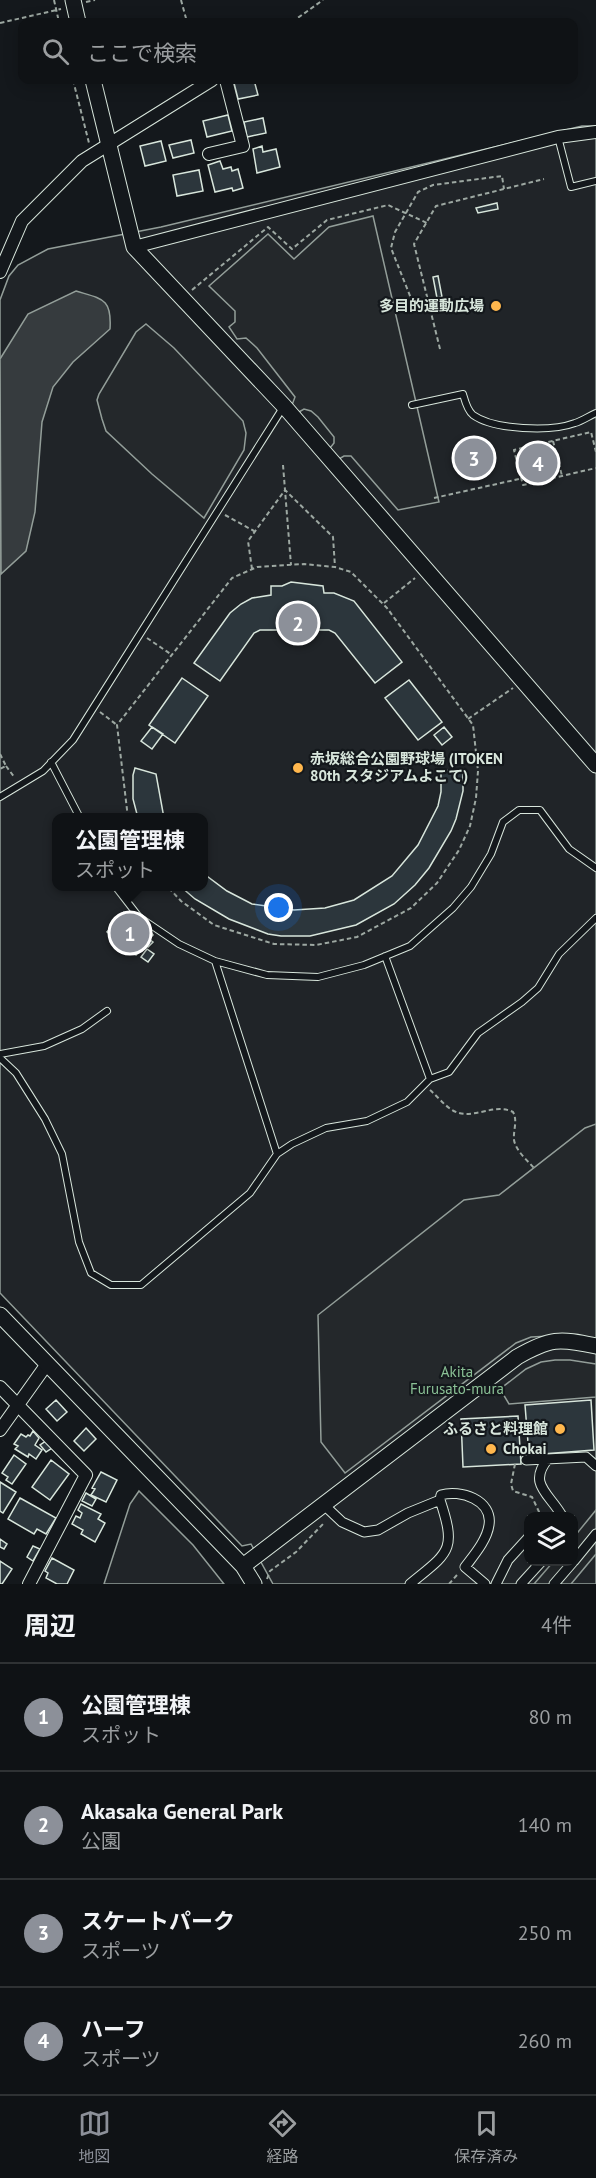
<!DOCTYPE html>
<html lang="ja">
<head>
<meta charset="utf-8">
<style>
  body { margin:0; font-family:"PT Sans","Noto Sans JP",sans-serif; background:#1d2022; color:#f1f3f6 }
  .controls { position:absolute; right:18px; bottom:18px; display:grid; overflow:hidden; border-radius:12px; box-shadow:0 3px 15px #0003 }
  .controls button { width:54px; height:54px; display:grid; place-items:center; padding:0; border:0; border-bottom:2px solid #2f3234; background:#0f1215; color:#f1f3f6; font:30px sans-serif }
  .you { position:absolute; left:279px; top:908px; width:21px; height:21px; margin:-15px; border:4px solid #fff; border-radius:50%; background:#1a73e8; box-shadow:0 0 0 9px #1a73e833 }
  .badge { display:grid; place-items:center; width:39px; height:39px; border-radius:50%; background:#8c9099; color:#fff; font-size:20px; font-weight:700 }
  .pin { position:absolute; translate:-50% -50%; border:3px solid #fff; box-shadow:0 2px 6px #0006 }
  .popup { position:absolute; left:52px; top:813px; width:156px; height:78px; box-sizing:border-box; display:grid; place-content:center; border-radius:12px; background:#0f1215; filter:drop-shadow(0 2px 4px #0005); font-size:20px; white-space:nowrap; color:#9b9ea0 }
  .popup b { font-size:22px; color:#f1f3f6 }
  .popup::after { content:''; position:absolute; left:50%; top:100%; margin-left:-12px; border:12px solid transparent; border-top-color:#0f1215 }
  .list { margin:0; padding:0; list-style:none }
  h2 { display:flex; justify-content:space-between; align-items:center; height:78px; margin:0; padding:0 24px; font-size:26px }
  h2 small { font-size:20px; font-weight:400; color:#9b9ea0 }
  .list li { display:grid; grid-template-columns:39px 1fr auto; gap:18px; align-items:center; box-sizing:border-box; height:108px; padding:0 24px; border-top:2px solid #2f3234 }
  .list b { display:block; font-size:22px; white-space:nowrap }
  .list p { margin:0; font-size:20px; white-space:nowrap; color:#9b9ea0 }
  .list em { font-size:20px; font-style:normal; color:#9b9ea0 }
  .icon { flex:none; width:33px; height:33px; fill:none; stroke:currentColor; stroke-width:2; stroke-linecap:round; stroke-linejoin:round }
  .map { position:relative; flex:none; width:596px; height:1584px; overflow:hidden }
  .search { position:absolute; background:#0f1215; box-shadow:0 3px 15px #0003; left:18px; right:18px; top:18px; height:66px; display:flex; align-items:center; gap:15px; box-sizing:border-box; padding:0 21px; border-radius:12px; color:#9b9ea0; font-size:22px }
  .sheet { height:510px; background:#0f1215 }
  nav { display:flex; justify-content:space-around; align-items:center; box-sizing:border-box; height:84px; border-top:2px solid #2f3234; background:#0f1215; font-size:16px; color:#9b9ea0 }
  nav a { display:grid; justify-items:center; gap:3px }
  nav .on { color:#8c9099 }
  .map>svg:first-child { display:block }
  .green { fill:#202428; stroke:#939e99; stroke-width:1.5; fill-rule:evenodd }
  .parking { fill:#24282b; stroke:#939e99; stroke-width:1.5 }
  .water { fill:#363b3e; stroke:#939e99; stroke-width:1.5 }
  .building { fill:#2c363c; stroke:#d8e6dc; stroke-width:1.5 }
  .lines { fill:none; stroke-linecap:round; stroke-linejoin:round }
  .service-casing { stroke:#d8e6dc; stroke-width:8 }
  .pedestrian-casing { stroke:#d8e6dc; stroke-width:11 }
  .minor-casing { stroke:#d8e6dc; stroke-width:14 }
  .tertiary-casing { stroke:#d8e6dc; stroke-width:17 }
  .path { stroke:#9da8a2; stroke-width:2; stroke-dasharray:4.5 3; stroke-linecap:butt }
  .service { stroke:#14181c; stroke-width:6 }
  .pedestrian { stroke:#14181c; stroke-width:9 }
  .minor { stroke:#14181c; stroke-width:12 }
  .tertiary { stroke:#14181c; stroke-width:15 }
  .poi-dot { fill:#ffb74d; stroke:#14181c; stroke-width:2 }
  .labels { text-anchor:middle; stroke-width:4.5; stroke-linejoin:round; paint-order:stroke }
  .poi-label { font-size:15px; font-weight:bold; fill:#d8e6dc; stroke:#14181c; text-anchor:end }
  .park-label { font-size:15px; fill:#8ac095; stroke:#14181c }
</style>
</head>
<body>
<div class="map">
<svg width="596" height="1584" viewBox="0 0 596 1584">
  <rect width="100%" height="100%" fill="#14181c"/>
  <path class="green" d="M582 126H596V1584H273L251 1544 242 1546 0 1293V300L9 276 18 265 48 249 161 227ZM57 818H204V886H57ZM528 1516H574V1562H528Z
    M139 1491 193 1545 224 1584H104L130 1504Z"/>
  <path class="parking" d="M373 216 439 502 398 510 351 456H344L339 459 330 448 334 443V437L318 417 311 411 304 409 299 412 292 405 295 397 257 348 246 338 237 339 229 327 235 322V311L209 286 268 234 294 259 329 227Z
    M146 324 174 348 243 421 246 433 244 450 204 518 152 474 106 431 102 419 97 400 99 394 136 332Z
    M596 1124V1339L551 1336 531 1337 516 1343 345 1473 321 1442 318 1315 464 1200 499 1195 585 1128Z
    M555 1360H570L596 1364V1397L509 1404 500 1389 526 1369 541 1362Z
    M596 1510V1554L571 1584H534L553 1562H574V1537Z"/>
  <path class="water" d="M76 291C102 299 112 298 110 329L73 362 53 387 42 422 35 512 26 551 1 574 0 359 28 314Z"/>
  <path class="building" d="M248 80H254L258 95 238 99 234 83Z
    M228 115 232 131 207 137 203 121Z
    M263 118 266 133 247 137 244 122Z
    M191 140 194 153 173 158 169 145Z
    M161 141 166 161 145 166 140 146Z
    M262 146 263 152 276 149 280 167 257 173 253 149Z
    M220 161 223 169 231 167 232 171 238 169 243 188 233 191 232 188 215 192 208 165Z
    M199 170 203 191 177 196 173 175Z
    M497 203 498 209 478 213 476 208Z
    M438 276 442 297 437 298 433 277Z
    M291 582 323 586 324 593H334L354 601 402 662 375 683 335 633 329 630H260L254 633 220 681 194 663 230 613 241 604 252 598 271 595V586H282Z
    M182 678 208 696 175 743 149 725Z
    M409 680 442 722 418 740 385 698Z
    M152 727 163 734 152 749 141 741Z
    M444 727 452 737 442 745 434 735Z
    M135 768 156 774 164 818H138L133 799V775Z
    M463 769V791L456 819 451 831 429 868 415 885 394 904 356 925 310 936H281L268 934 229 919 195 899 180 886H204V874L227 891 252 904 294 910 325 908 354 900 392 876 418 845 438 806 441 792V771Z
    M124 912 128 915 130 913 134 916 132 918 145 929 147 927 153 935 149 939 153 942 148 947 145 945 136 955 124 946 122 949 117 945 120 942 107 932Z
    M147 949 154 954 148 962 141 957Z
    M56 1400 67 1412 57 1421 46 1409Z
    M591 1400 594 1450 529 1455 525 1405Z
    M518 1416 521 1464 463 1467 461 1419Z
    M519 1425H527V1433H519Z
    M86 1428 96 1439 84 1451 74 1441Z
    M33 1431 39 1438 35 1445 42 1450 36 1459 29 1454 28 1457 15 1449 18 1446 14 1444 21 1434 26 1437 28 1435 30 1436Z
    M46 1441 52 1448 46 1452 40 1445Z
    M14 1455 26 1464 12 1484 6 1480 8 1477 2 1473Z
    M51 1460 69 1474 50 1500 32 1487Z
    M101 1472 117 1480 106 1502 91 1495 95 1489 92 1488Z
    M0 1482 16 1492 3 1513 0 1511Z
    M86 1493 96 1499 92 1506 82 1501Z
    M20 1498 56 1518 46 1534 37 1529 34 1534 8 1519Z
    M81 1504 101 1514 98 1519 105 1523 95 1542 81 1534 83 1530 72 1524 76 1516 80 1518 82 1513 78 1510Z
    M0 1539 7 1544 4 1549 0 1547Z
    M33 1546 40 1549 33 1561 27 1557Z
    M52 1558 74 1570 67 1584H57L46 1578 48 1573 45 1571Z
    M0 1561 12 1569 2 1584H0Z"/>
  <g class="lines">
    <defs>
      <path id="service" d="M558 137 571 187 596 181
        M412 405 463 394C465 401 467 410 473 415 494 430 551 432 575 423 582 421 589 416 596 413
        M51 762 80 818
        M0 797 43 771 73 740 284 406
        M385 956 430 1079
        M215 961 267 975 318 977 364 965 410 946 453 908 471 887 491 854 503 822 519 810H540L569 849 596 868
        M0 1054 44 1046 82 1029 107 1011
        M0 1058 16 1073 45 1119 62 1154 79 1242 91 1273 111 1285H141L250 1193 277 1154 215 961 179 944 139 917 115 886
        M277 1154 292 1144 326 1128 367 1121 407 1102 430 1079 449 1072 478 1033 522 1002 538 988 559 954 596 918"/>
      <path id="pedestrian" d="M548 1459C527 1484 550 1494 562 1516
        M526 1460 586 1457 596 1466
        M324 1505 342 1522 364 1532 378 1530 408 1513 440 1500 441 1495C460 1489 493 1500 489 1525 487 1540 474 1555 465 1567L485 1584
        M574 1561 596 1534
        M410 1584C449 1552 457 1551 440 1500
        M496 1584 508 1560 528 1538
        M521 1584 541 1562
        M554 1584 573 1562"/>
      <path id="minor" d="M209 154 243 146 226 80
        M134 247 558 137 596 132
        M0 272 22 221 82 161 212 80
        M0 1387 86 1475 29 1584
        M0 1430 47 1364"/>
      <path id="tertiary" d="M73 0 78 22
        M93 80 134 247 284 406 596 765
        M0 1315 243 1566 254 1584
        M243 1566 517 1357C550 1338 559 1338 596 1346"/>
    </defs>
    <use href="#service" class="service-casing"/>
    <use href="#pedestrian" class="pedestrian-casing"/>
    <use href="#minor" class="minor-casing"/>
    <use href="#tertiary" class="tertiary-casing"/>
    <path class="path" d="M54 0 59 22
      M181 0 187 22
      M86 2 95 0
      M292 22 323 0
      M0 23 61 9
      M73 80 89 143
      M192 290 268 227 292 249 327 220 388 205 427 223
      M430 311H416L391 248 395 232 418 192 433 185 502 176 504 189
      M440 349 414 244 436 206 544 179
      M553 441 562 476
      M596 452 591 432 514 450 523 485 596 468
      M283 465 291 565
      M434 498 519 479
      M225 515 254 531
      M252 569 248 541 285 490 333 537 335 567
      M384 603 415 578
      M147 638 172 655
      M100 712 117 725
      M468 719 513 688
      M0 754 6 766 0 769
      M6 766 15 778
      M128 818 117 725 232 578 257 567 304 564 335 567 351 572 387 608 473 725 478 771 476 798 470 826 459 850 437 883 411 908 357 937 316 945 274 944 214 925 181 901 167 886
      M430 1090C437 1096 444 1105 452 1110 471 1122 493 1102 513 1112 518 1121 513 1130 514 1140 516 1151 527 1160 534 1168
      M515 1464 511 1484 513 1491 532 1497 541 1516
      M267 1579 270 1571 296 1552 324 1523
      M449 1584 457 1575"/>
    <use href="#service" class="service"/>
    <use href="#pedestrian" class="pedestrian"/>
    <use href="#minor" class="minor"/>
    <use href="#tertiary" class="tertiary"/>
  </g>
  <g class="poi-dot">
    <circle cx="496" cy="306" r="6"/>
    <circle cx="298" cy="768" r="6"/>
    <circle cx="560" cy="1429" r="6"/>
    <circle cx="491" cy="1449" r="6"/>
  </g>
  <g class="labels">
    <g class="poi-label">
      <text x="484" y="311">多目的運動広場</text>
      <text x="310" y="764" text-anchor="start">赤坂総合公園野球場 (ITOKEN<tspan x="310" dy="17">80th スタジアムよこて)</tspan></text>
      <text x="548" y="1434">ふるさと料理館</text>
      <text x="503" y="1454" text-anchor="start">Chokai</text>
    </g>
    <g class="park-label">
      <text x="457" y="1377">Akita<tspan x="457" dy="17">Furusato-mura</tspan></text>
    </g>
  </g>
</svg>
<div class="controls">
<button><svg class="icon" aria-label="layers" viewBox="0 0 24 24"><path d="M12 4l9 5-9 5-9-5zM3 14l9 5 9-5"/></svg></button>
</div>
<div class="you"></div>
<div class="pin badge" style="left:130px;top:933px">1</div>
<div class="popup"><b>公園管理棟</b>スポット</div>
<div class="pin badge" style="left:298px;top:623px">2</div>
<div class="pin badge" style="left:474px;top:458px">3</div>
<div class="pin badge" style="left:538px;top:463px">4</div>
<div class="search"><svg class="icon" aria-label="search" viewBox="0 0 24 24"><circle cx="10" cy="10" r="6"/><path d="M15 15l6 6"/></svg>ここで検索</div>
</div>
<section class="sheet">
<h2>周辺<small>4件</small></h2>
<ul class="list">
<li><span class="badge">1</span><div><b>公園管理棟</b><p>スポット</p></div><em>80 m</em></li>
<li><span class="badge">2</span><div><b>Akasaka General Park</b><p>公園</p></div><em>140 m</em></li>
<li><span class="badge">3</span><div><b>スケートパーク</b><p>スポーツ</p></div><em>250 m</em></li>
<li><span class="badge">4</span><div><b>ハーフ</b><p>スポーツ</p></div><em>260 m</em></li>
</ul>
</section>
<nav>
<a class="on"><svg class="icon" aria-label="map" viewBox="0 0 24 24"><path d="M3 6l6-2 6 2 6-2v14l-6 2-6-2-6 2zM9 4v14M15 6v14"/></svg>地図</a>
<a><svg class="icon" aria-label="directions" viewBox="0 0 24 24"><path d="M12 3l9 9-9 9-9-9zM9 14v-3h6M13 9l2 2-2 2"/></svg>経路</a>
<a><svg class="icon" aria-label="saved" viewBox="0 0 24 24"><path d="M7 4h10v16l-5-4-5 4z"/></svg>保存済み</a>
</nav>
</body>
</html>
